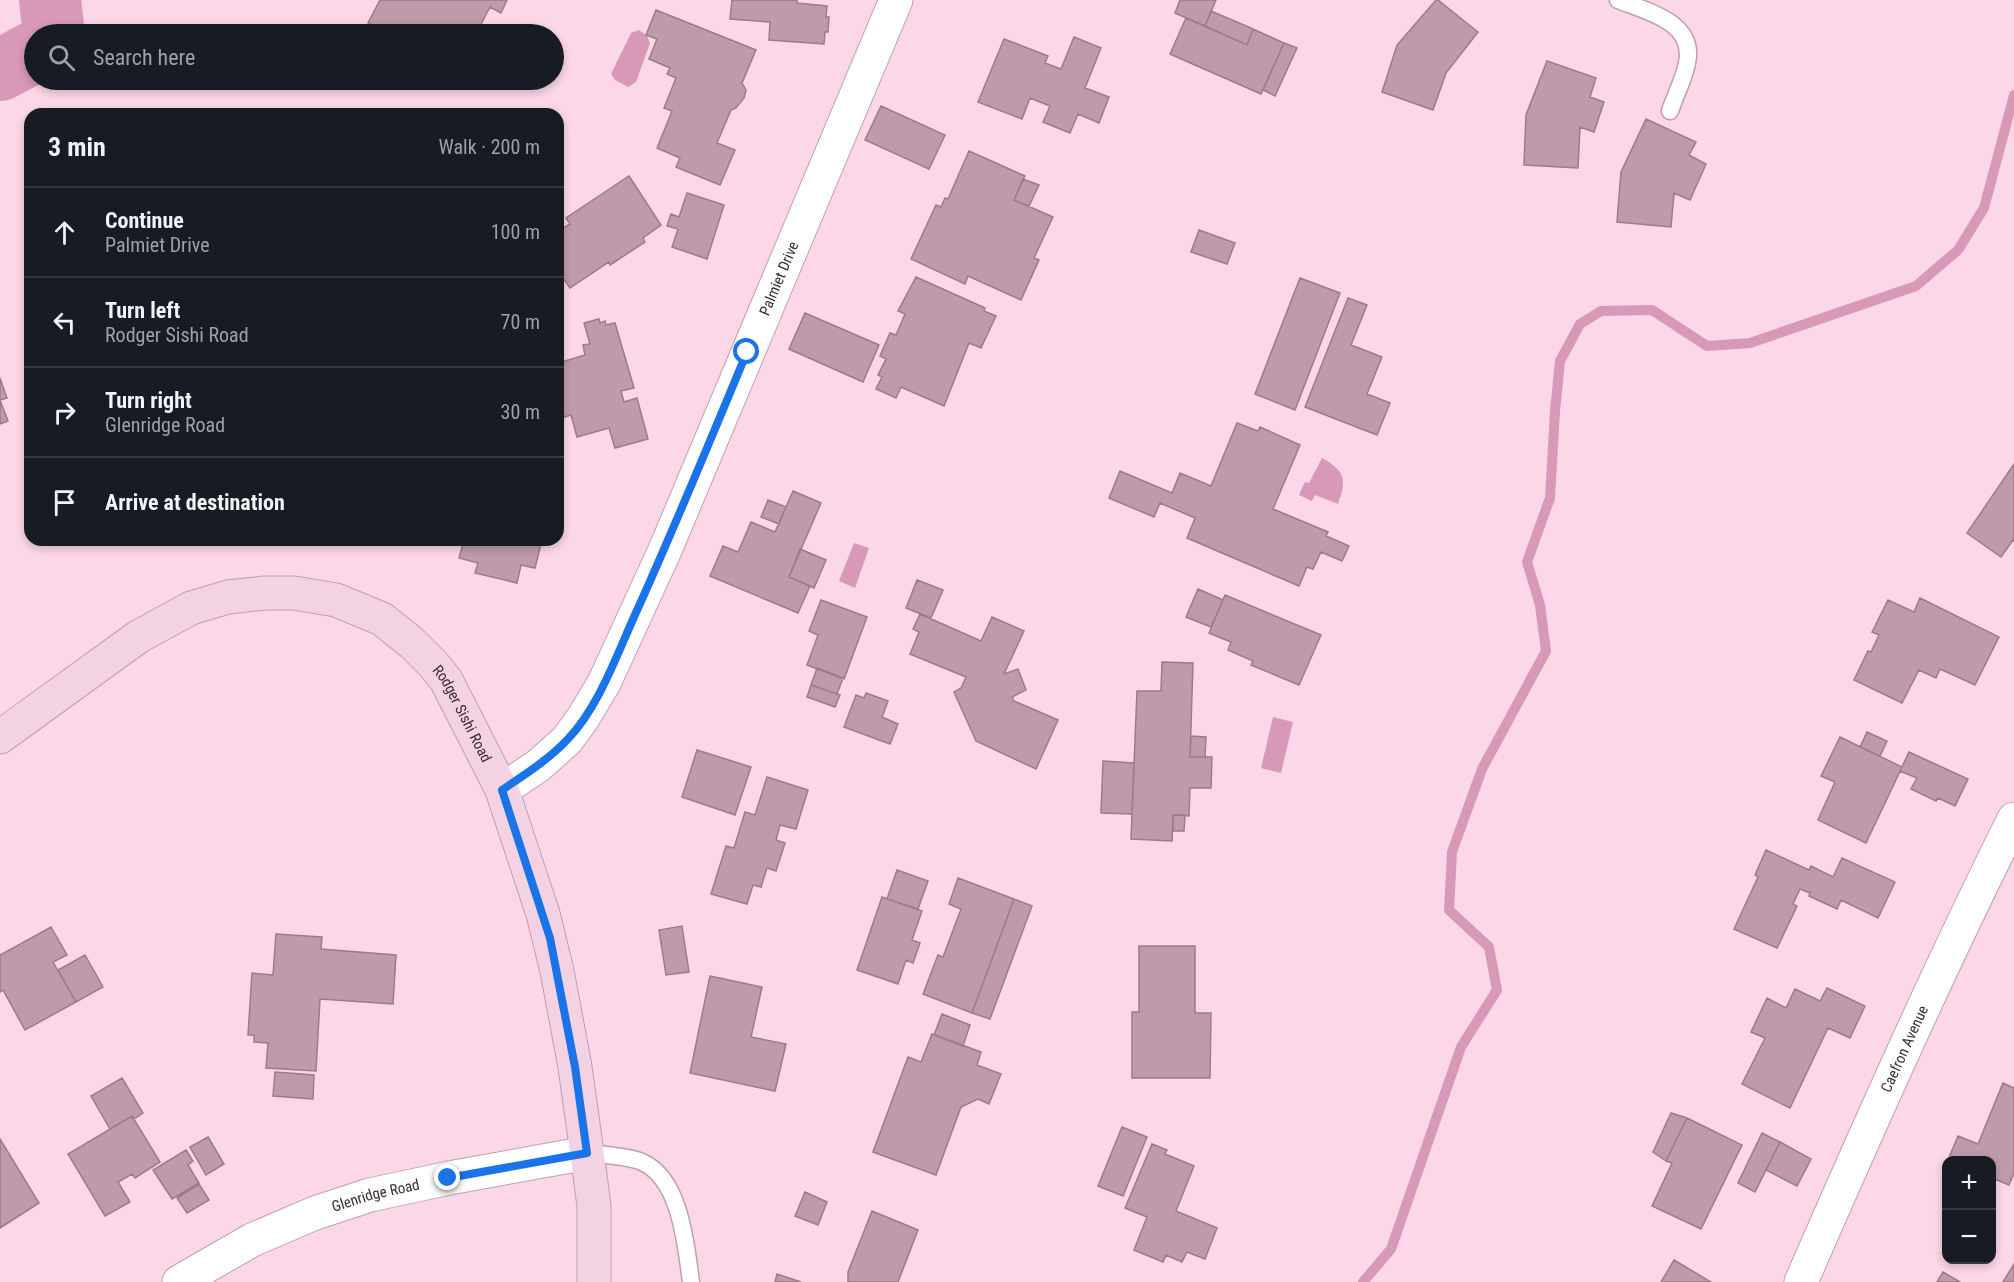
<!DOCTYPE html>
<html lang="en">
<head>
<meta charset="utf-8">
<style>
  body { margin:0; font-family:"Roboto Condensed",sans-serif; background:#242831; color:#f1f3f6 }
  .controls { position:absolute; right:18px; bottom:18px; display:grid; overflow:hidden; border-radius:12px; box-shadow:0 3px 9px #0003 }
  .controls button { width:54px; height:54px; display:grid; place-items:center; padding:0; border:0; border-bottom:2px solid #363941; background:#171b24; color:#f1f3f6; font:30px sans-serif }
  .stop { position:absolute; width:18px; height:18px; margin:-14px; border:4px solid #1a73e8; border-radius:50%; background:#fff }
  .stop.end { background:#1a73e8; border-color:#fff; box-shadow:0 2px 6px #0008 }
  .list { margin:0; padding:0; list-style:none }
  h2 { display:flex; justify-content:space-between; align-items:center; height:78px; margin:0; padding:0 24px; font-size:26px }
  h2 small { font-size:20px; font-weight:400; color:#9ea1a6 }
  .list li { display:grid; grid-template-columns:39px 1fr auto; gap:18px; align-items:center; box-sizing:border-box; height:90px; padding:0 24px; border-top:2px solid #363941 }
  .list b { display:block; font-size:22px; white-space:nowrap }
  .list p { margin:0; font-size:20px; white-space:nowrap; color:#9ea1a6 }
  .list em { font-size:20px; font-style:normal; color:#9ea1a6 }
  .icon { flex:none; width:33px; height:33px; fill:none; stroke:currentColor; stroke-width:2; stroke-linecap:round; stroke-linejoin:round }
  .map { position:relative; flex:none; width:2014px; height:1282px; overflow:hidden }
  .search { position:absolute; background:#171b24; box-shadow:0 3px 9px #0003; left:24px; top:24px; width:540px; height:66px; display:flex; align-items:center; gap:15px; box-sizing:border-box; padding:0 21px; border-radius:33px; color:#9ea1a6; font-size:22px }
  .panel { position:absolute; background:#171b24; box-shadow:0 3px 9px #0003; left:24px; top:108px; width:540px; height:438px; border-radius:18px }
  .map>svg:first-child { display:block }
  .water { fill:#d898b7 }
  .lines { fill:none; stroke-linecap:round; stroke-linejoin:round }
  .stream { stroke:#d898b7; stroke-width:10 }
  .river { stroke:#d898b7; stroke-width:62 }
  .building { fill:#bd9baa; stroke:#9c7b8a; stroke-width:1.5 }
  .service-casing { stroke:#c19faf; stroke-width:19 }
  .minor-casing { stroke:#c19faf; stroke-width:35 }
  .secondary-casing { stroke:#c19faf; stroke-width:35 }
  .service { stroke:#fff; stroke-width:16 }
  .minor { stroke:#fff; stroke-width:33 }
  .secondary { stroke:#f2d2e3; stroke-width:33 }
  .route { stroke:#1a73e8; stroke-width:8 }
  .labels { text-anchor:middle; stroke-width:5; stroke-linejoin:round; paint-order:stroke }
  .street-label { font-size:15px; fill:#3a2d33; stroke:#ffe9f3 }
</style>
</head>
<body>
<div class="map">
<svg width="2014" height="1282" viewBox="0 0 2014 1282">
  <rect width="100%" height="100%" fill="#fbd7e7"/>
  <path class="water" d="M639 30 647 36 650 43 636 82 628 87 615 80 611 74 631 33Z
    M1322 458C1345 471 1347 479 1338 504L1315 495 1312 501 1299 495 1305 482 1309 483Z
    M854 543 869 548 855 588 839 581Z
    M1273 717 1293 722 1281 773 1261 768Z"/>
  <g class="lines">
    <path class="stream" d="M1363 1282 1391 1249 1461 1047 1497 990 1489 947 1449 910 1452 852 1482 769 1546 651 1540 605 1527 562 1550 498 1555 411 1560 361 1580 324 1601 311 1652 310 1707 346 1750 343 1916 286 1958 250 1984 208 2014 95"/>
    <path class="river" d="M50 0 54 34
      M0 70 34 52"/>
  </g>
  <path class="building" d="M380 0H507L501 13 490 7 476 34H390L368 23Z
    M732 0H797V3L827 6 826 17H829L828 32H825L824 44 769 40 770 22 730 19Z
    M1180 0H1216L1205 26 1175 13Z
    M1436 0H1438L1478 32 1446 73 1433 110 1382 92 1397 45Z
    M656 10 756 50 742 83 746 90 744 98 736 108 731 110 717 143 735 150 720 185 676 167 680 158 657 148 672 111 664 108 676 78 667 74 670 68 649 59 657 39 646 35Z
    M1211 11 1253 29 1247 45 1205 26Z
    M1186 18 1247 45 1253 29 1284 43 1261 94 1170 54Z
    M1074 37 1101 48 1085 88 1109 97 1099 123 1078 114 1070 133 1043 122 1050 106 1030 98 1022 119 978 102 1004 39 1048 56 1045 63 1061 69Z
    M1284 43 1297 48 1275 96 1263 90Z
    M1547 61 1596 78 1590 97 1604 102 1594 132 1580 127 1578 168 1524 165 1526 115Z
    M881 106 945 135 929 169 865 140Z
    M1646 119 1696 142 1689 155 1706 164 1690 200 1674 193 1671 227 1617 222 1621 172Z
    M969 151 1025 176 1014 200 1053 217 1034 258 1039 260 1021 300 968 276 965 284 911 259 936 205 941 207 945 198 948 199Z
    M629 176 661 225 643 238 645 242 610 265 609 262 570 288 563 278 558 281V231L570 224 566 218Z
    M1023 179 1039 185 1029 206 1014 200Z
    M687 193 724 205 707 259 672 247 678 229 667 226 671 214 679 217Z
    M1199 230 1235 243 1227 264 1191 252Z
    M916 277 985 308 984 311 996 316 981 348 969 343 944 406 901 387 896 398 876 389 882 377 878 375 886 359 880 356 890 333 896 335 905 314 898 311Z
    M1300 278 1340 293 1295 410 1255 394Z
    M1348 298 1367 305 1351 345 1382 357 1367 394 1390 403 1377 435 1305 407Z
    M805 313 879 345 863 382 789 349Z
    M599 319 600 323 605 321 606 325 615 323 634 388 621 391 624 402 637 398 648 439 615 448 609 428 577 437 571 415 558 419V363L585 355 583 345 590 344 584 323Z
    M0 378 7 398 0 400 8 421 0 424Z
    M1237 423 1258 431 1260 427 1300 445 1273 509 1328 532 1326 536 1349 546 1342 561 1321 552 1313 569 1307 567 1299 586 1187 538 1195 518 1160 503 1154 517 1109 498 1120 471 1172 493 1180 473 1211 486Z
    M2014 464V541L2013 540 2001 557 1967 533Z
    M793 491 821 503 789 577 810 586 798 613 710 576 723 546 738 552 751 522 775 532Z
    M768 500 786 507 779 524 761 517Z
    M464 540H542L535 568 521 565 517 583 475 573 478 563 459 558Z
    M800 549 826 560 814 588 789 577Z
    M917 580 943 590 931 618 906 608Z
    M1198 589 1223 600 1211 627 1186 617Z
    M1225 595 1321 635 1299 685 1251 665 1253 661 1228 650 1231 642 1209 633Z
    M1920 598 1999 637 1975 685 1940 669 1936 678 1919 670 1902 703 1854 680 1868 651 1871 652 1879 635 1872 632 1888 600 1914 612Z
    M821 600 867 617 844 679 807 665 818 635 809 631Z
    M920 614 981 641 992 617 1024 631 1004 674 1018 669 1026 690 1012 697 1014 701 1058 720 1036 769 976 741 954 692 961 688 966 677 910 654 919 632 913 629Z
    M1162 662 1193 663 1190 757H1212L1211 788H1190L1189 816 1173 815 1172 841 1131 839 1137 691H1161Z
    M817 668 843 678 837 694 811 685Z
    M811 685 840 695 835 707 807 697Z
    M866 693 888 701 882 717 898 724 890 744 844 727 856 695 864 698Z
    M1867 732 1887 741 1880 756 1860 747Z
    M1191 736 1206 737 1205 757H1190Z
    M1840 737 1902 767 1866 843 1818 820 1835 782 1821 776Z
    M697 750 751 767 735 815 682 797Z
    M1909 752 1968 779 1955 806 1938 798 1936 801 1911 789 1917 778 1900 771Z
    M1103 761 1134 763 1132 814 1101 813Z
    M767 777 808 790 796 829 780 825 776 840 785 843 776 871 767 868 761 887 753 885 747 904 711 894 726 846 734 848 745 812 755 815Z
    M1173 815H1185L1184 831H1173Z
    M1766 850 1809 870 1811 866 1833 877 1842 858 1895 882 1878 918 1841 900 1837 909 1809 896 1810 893 1800 889 1793 904 1797 906 1777 948 1734 929 1758 877 1755 875Z
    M897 870 928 881 918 909 887 899Z
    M958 878 1014 899 972 1013 923 994 938 955 943 957 961 909 949 904Z
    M882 897 922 911 912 940 920 943 913 963 906 960 898 984 857 970Z
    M1014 899 1032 906 990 1019 972 1013Z
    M682 926 689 972 666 975 659 930Z
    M51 927 67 955 53 962 76 1002 25 1030 3 990 0 992V955Z
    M276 934 322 937 321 949 396 955 393 1004 320 999 316 1071 266 1068 268 1043 254 1042V1035H248L252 973 273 975Z
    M1139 946H1195V1013H1211L1210 1078H1132V1012H1139Z
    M85 955 103 987 76 1002 58 970Z
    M710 976 762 987 751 1037 786 1044 775 1091 690 1073Z
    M1827 988 1865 1006 1850 1038 1828 1028 1790 1108 1742 1084 1765 1038 1751 1032 1767 998 1786 1008 1795 989 1820 1001Z
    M942 1014 970 1025 963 1046 934 1035Z
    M932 1034 981 1052 977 1065 1001 1074 989 1104 978 1099 961 1107 936 1175 873 1152 908 1057 921 1062Z
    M275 1072 314 1075 313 1099 273 1096Z
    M122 1078 143 1113 134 1119 132 1116 110 1129 91 1096Z
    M2003 1083 2014 1088V1173L2009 1185 1992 1178V1160H1948L1958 1136 1978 1144Z
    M1671 1113 1687 1118 1666 1161 1653 1152Z
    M132 1116 160 1162 135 1178 132 1174 118 1182 130 1202 105 1216 68 1154Z
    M1687 1118 1742 1145 1701 1229 1652 1206 1672 1163 1666 1161Z
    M1122 1127 1147 1137 1123 1196 1098 1186Z
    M1762 1133 1780 1142 1755 1192 1738 1183Z
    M208 1137 224 1164 206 1175 190 1147Z
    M0 1139 39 1203 0 1228Z
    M1780 1142 1811 1159 1797 1186 1766 1170Z
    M1152 1144 1167 1150 1165 1154 1194 1166 1176 1211 1217 1228 1205 1259 1187 1252 1182 1262 1166 1255 1163 1262 1134 1250 1147 1217 1125 1208Z
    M186 1150 193 1161 188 1165 199 1183 172 1199 153 1170Z
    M199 1184 209 1200 187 1213 177 1198Z
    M805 1192 827 1202 818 1225 795 1216Z
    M872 1211 918 1230 898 1282H848V1272Z
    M1674 1260 1711 1282H1661Z
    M2014 1264V1282H2003Z
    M1943 1272 1960 1282H1937Z
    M777 1274 801 1282H775Z"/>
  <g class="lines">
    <defs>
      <path id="service" d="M1618 0C1646 11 1696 22 1687 63 1684 79 1675 96 1670 111
        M587 1153C602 1155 630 1156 642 1162 681 1179 686 1246 691 1282"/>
      <g id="minor">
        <path id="s1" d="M502 790 539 765 567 740 583 718 604 683 665 550 896 0"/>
        <path id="s2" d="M179 1282 252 1240 315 1213 370 1195 449 1178 587 1153"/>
        <path id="s3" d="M1801 1282C1869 1126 1938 971 2014 819"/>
      </g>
      <g id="secondary">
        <path id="s4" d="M0 737 138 637 191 608 228 597 265 593H294L336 600 382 619 412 643 433 664 446 680 502 790 543 914 557 971 575 1067 587 1153 594 1206V1282"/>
      </g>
    </defs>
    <use href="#service" class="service-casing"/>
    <use href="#minor" class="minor-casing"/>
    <use href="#secondary" class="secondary-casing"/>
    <use href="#service" class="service"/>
    <use href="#minor" class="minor"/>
    <use href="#secondary" class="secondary"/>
  </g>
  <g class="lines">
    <path class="route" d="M448 1178 587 1153 575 1067 550 938 502 790C524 775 548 760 567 740 598 708 616 657 634 617 674 529 710 441 747 352"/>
  </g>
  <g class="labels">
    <g class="street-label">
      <text dy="5" stroke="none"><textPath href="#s1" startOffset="591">Palmiet Drive</textPath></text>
      <text dy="5" stroke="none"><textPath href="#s4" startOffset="554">Rodger Sishi Road</textPath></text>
      <text dy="5" stroke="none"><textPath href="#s3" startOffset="255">Caefron Avenue</textPath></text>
      <text dy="5" stroke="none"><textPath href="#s2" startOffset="216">Glenridge Road</textPath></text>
    </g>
  </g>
</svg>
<div class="controls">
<button>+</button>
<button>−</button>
</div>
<div class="stop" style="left:747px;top:352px"></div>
<div class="stop end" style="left:448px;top:1178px"></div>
<div class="search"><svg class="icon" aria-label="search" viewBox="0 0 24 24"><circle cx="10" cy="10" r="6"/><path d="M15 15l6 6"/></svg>Search here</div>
<section class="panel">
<h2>3 min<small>Walk · 200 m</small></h2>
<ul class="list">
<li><svg class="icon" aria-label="ahead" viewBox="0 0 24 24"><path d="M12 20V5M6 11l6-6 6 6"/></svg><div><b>Continue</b><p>Palmiet Drive</p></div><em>100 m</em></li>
<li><svg class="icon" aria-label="left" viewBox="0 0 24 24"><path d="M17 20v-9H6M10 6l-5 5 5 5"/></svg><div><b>Turn left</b><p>Rodger Sishi Road</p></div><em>70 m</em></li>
<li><svg class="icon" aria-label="right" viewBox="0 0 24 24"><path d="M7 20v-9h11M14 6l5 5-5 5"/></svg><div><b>Turn right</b><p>Glenridge Road</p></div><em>30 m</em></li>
<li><svg class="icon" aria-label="arrive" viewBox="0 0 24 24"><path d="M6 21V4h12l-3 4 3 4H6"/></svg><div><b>Arrive at destination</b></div></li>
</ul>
</section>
</div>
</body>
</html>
